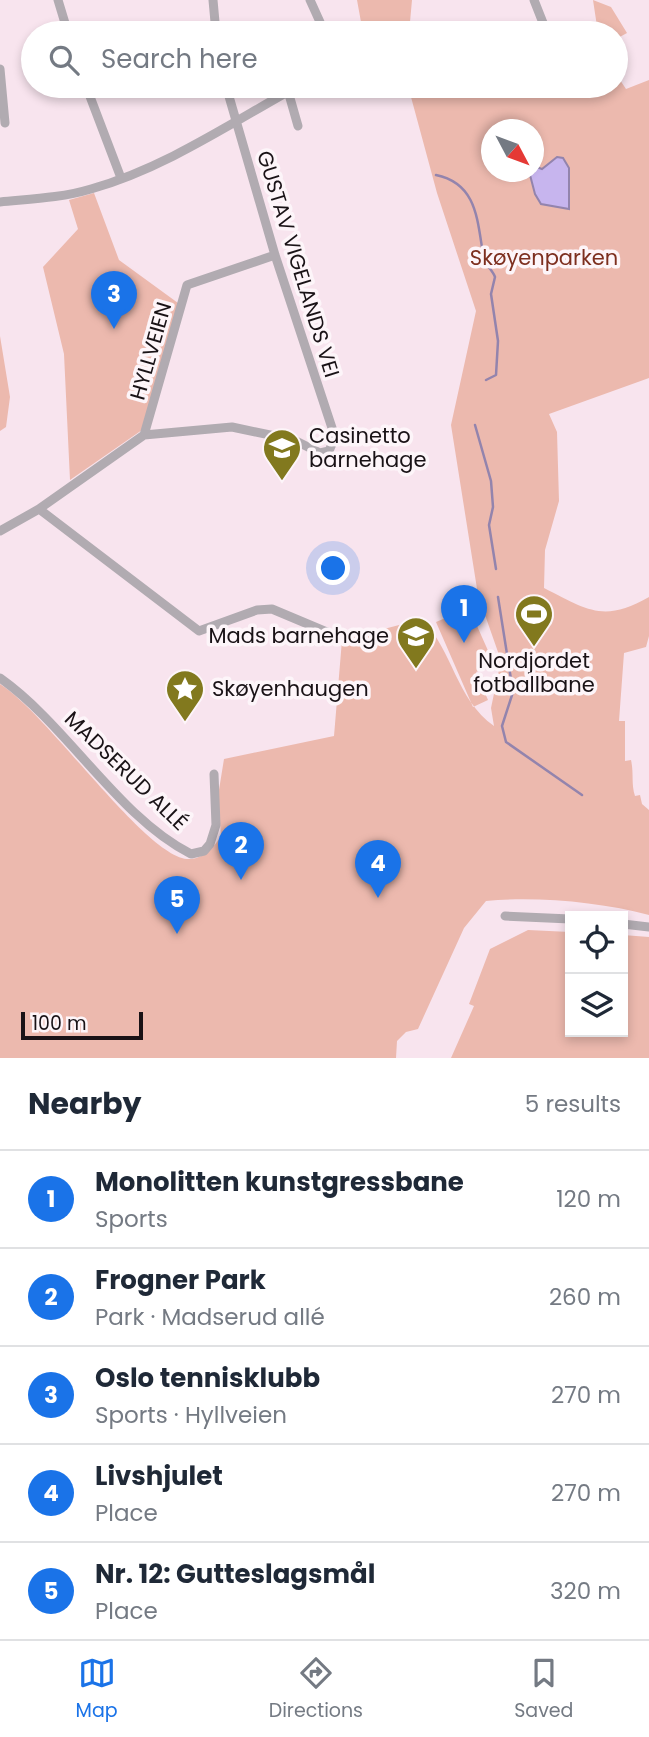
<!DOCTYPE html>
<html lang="en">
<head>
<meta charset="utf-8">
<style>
  body { margin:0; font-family:Poppins,sans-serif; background:#f6f6f7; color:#1f2937 }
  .controls { position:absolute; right:21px; bottom:21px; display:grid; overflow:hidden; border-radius:0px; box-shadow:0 4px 10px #0003 }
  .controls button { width:63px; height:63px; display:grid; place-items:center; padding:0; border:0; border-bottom:2px solid #e0e1e3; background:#fff; color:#1f2937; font:35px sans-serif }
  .compass { position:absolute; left:481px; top:119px; width:63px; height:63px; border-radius:50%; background:#fff; box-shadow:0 4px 10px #0003; rotate:131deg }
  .scale { position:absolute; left:21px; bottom:18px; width:122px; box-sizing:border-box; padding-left:7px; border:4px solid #191216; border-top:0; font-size:19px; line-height:24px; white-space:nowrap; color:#191216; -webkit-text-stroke:5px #fdf5f9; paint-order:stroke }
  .you { position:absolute; left:334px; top:569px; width:24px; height:24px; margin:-18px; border:5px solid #fff; border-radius:50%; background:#1a73e8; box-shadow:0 0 0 10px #1a73e833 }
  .badge { display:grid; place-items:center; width:46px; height:46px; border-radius:50%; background:#1a73e8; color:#fff; font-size:23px; font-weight:700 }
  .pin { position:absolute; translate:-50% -58px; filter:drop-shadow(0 2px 4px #0008) }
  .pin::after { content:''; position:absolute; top:37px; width:24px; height:21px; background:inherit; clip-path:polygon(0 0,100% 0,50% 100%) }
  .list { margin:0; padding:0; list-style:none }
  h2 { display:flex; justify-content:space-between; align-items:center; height:91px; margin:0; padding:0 28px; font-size:30px }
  h2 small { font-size:23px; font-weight:400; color:#747a83 }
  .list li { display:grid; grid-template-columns:46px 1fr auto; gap:21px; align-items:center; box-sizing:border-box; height:98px; padding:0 28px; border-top:2px solid #e0e1e3 }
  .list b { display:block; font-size:26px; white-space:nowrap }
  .list p { margin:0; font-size:23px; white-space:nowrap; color:#747a83 }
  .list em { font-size:23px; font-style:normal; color:#747a83 }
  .icon { flex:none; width:38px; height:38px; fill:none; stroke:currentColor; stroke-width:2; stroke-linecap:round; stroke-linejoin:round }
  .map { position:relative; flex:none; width:649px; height:1058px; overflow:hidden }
  .search { position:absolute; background:#fff; box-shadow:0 4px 10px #0003; left:21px; right:21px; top:21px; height:77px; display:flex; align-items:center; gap:18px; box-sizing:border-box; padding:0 24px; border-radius:38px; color:#747a83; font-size:26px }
  .sheet { height:581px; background:#fff }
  nav { display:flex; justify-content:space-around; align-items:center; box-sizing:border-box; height:98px; border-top:2px solid #e0e1e3; background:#fff; font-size:19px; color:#747a83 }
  nav a { display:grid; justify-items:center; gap:4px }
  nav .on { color:#1a73e8 }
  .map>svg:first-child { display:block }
  .green { fill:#ecb9ae; fill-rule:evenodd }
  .water { fill:#c7b5ee; stroke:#9384ad; stroke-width:2 }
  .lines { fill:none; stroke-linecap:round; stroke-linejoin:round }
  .stream { stroke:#9384ad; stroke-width:2.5 }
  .minor { stroke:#b1abb1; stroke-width:9 }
  .labels { text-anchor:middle; stroke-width:7; stroke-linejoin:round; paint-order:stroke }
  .park-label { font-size:21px; fill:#7d2f1f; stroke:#fdf5f9 }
  .street-label { font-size:21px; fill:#191216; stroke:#fdf5f9 }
  .poi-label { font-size:21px; fill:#191216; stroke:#fdf5f9; text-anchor:start }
</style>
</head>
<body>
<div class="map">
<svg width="649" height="1058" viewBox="0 0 649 1058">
  <rect width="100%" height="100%" fill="#f8e4ee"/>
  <path class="green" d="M357 0H412L409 33H363Z
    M593 0 611 7 627 33 616 39V33H598Z
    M616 74 626 89 649 80V378L549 414 557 432 559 501 545 550 544 588C587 610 604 623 649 597V636L646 647 624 653 619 721H625V761L631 760C634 773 631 784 635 796L640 795 642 804 649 810V915C601 902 535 896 486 901L464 928 418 1029 406 1032 397 1041 396 1058H0V684C48 714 144 855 187 859 203 860 212 848 221 837L218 796 224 759 334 736 342 640 422 619C453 651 456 699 494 726L491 708 500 665 498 652 478 595 451 425 476 311 437 193 408 86H616ZM491 130H534V172H491Z
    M94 193 119 260 178 303 142 430 70 480 64 354 43 267 78 229 69 200Z
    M0 336 10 397 6 427 0 431Z
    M469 608 494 664 476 672 488 700 473 707 436 622Z
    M528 930 570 932V1032H623V935L649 937V1058H451L474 1006 469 1004 490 949Z"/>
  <path class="water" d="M557 157 563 158 569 168V209L541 204 535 194 530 175 524 172H534V166L542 169Z"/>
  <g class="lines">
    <path class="stream" d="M436 175C479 184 477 223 484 259 485 264 493 271 495 277L491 294 498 341 496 375 486 380
      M475 425 491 481 493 507 489 525 496 569
      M498 597 513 692 502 726 506 742 582 795"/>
    <path class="minor" d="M58 0 68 33
      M213 0 216 33
      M310 0 325 33
      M534 0 547 33
      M0 69 5 123
      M86 86 121 178
      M288 91 298 126
      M0 202C30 199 61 198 91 189 165 168 231 123 298 86
      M144 435 187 285 275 255
      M39 509 199 631 257 610 272 609 341 638
      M0 531 39 509 144 435 232 427 294 440 320 453 329 451 335 437 275 255 226 86
      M0 678C68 726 118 817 191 854L204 851 210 844 216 825 214 774
      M505 916 570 919
      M623 924 649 927"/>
  </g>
  <defs>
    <symbol id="school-pin" viewBox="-11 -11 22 30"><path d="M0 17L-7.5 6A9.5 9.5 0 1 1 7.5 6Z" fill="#82791e" stroke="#fdf5f9"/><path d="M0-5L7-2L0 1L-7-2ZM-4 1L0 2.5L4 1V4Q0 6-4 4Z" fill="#fff"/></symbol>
    <symbol id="stadium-pin" viewBox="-11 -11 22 30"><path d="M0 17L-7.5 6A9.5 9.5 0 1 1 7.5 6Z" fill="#82791e" stroke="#fdf5f9"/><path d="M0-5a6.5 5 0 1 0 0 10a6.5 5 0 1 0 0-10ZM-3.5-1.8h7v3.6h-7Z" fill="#fff"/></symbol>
    <symbol id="sight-pin" viewBox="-11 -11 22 30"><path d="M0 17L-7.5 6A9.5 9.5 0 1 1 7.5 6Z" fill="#82791e" stroke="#fdf5f9"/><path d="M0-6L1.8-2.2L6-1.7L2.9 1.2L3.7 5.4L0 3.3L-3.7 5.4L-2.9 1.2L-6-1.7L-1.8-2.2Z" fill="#fff"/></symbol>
  </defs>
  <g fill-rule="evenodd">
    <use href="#school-pin" x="260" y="426" width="44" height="60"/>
    <use href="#stadium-pin" x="512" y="592" width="44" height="60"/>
    <use href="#school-pin" x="394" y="614" width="44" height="60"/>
    <use href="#sight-pin" x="163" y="667" width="44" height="60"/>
  </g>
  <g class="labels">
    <g class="park-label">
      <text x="544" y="265">Skøyenparken</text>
    </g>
    <g class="street-label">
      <text transform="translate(298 264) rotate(73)" y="7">GUSTAV VIGELANDS VEI</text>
      <text transform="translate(151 351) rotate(-74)" y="7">HYLLVEIEN</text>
      <text transform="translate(126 771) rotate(44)" y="7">MADSERUD ALLÉ</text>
    </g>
    <g class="poi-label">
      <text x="309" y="443">Casinetto<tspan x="309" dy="24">barnehage</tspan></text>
      <text x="389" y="643" text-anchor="end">Mads barnehage</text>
      <text x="534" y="668" text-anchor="middle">Nordjordet<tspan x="534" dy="24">fotballbane</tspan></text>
      <text x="212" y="696">Skøyenhaugen</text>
    </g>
  </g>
</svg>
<div class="controls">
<button><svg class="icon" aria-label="locate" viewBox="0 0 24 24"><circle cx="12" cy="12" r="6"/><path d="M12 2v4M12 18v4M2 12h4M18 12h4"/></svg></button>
<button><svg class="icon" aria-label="layers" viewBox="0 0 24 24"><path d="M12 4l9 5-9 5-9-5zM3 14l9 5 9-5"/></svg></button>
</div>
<svg class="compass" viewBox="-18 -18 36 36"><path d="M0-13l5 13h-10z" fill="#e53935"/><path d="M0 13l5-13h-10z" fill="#747a83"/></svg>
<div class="scale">100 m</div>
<div class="you"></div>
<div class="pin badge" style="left:464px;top:643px">1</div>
<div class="pin badge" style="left:241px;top:880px">2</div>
<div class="pin badge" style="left:114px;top:329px">3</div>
<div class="pin badge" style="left:378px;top:898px">4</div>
<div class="pin badge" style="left:177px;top:934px">5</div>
<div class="search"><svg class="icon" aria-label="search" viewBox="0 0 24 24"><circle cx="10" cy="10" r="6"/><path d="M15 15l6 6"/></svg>Search here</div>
</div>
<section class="sheet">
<h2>Nearby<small>5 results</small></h2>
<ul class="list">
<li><span class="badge">1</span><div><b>Monolitten kunstgressbane</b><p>Sports</p></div><em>120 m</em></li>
<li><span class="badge">2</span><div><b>Frogner Park</b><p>Park · Madserud allé</p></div><em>260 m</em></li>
<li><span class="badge">3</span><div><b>Oslo tennisklubb</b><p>Sports · Hyllveien</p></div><em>270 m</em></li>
<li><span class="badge">4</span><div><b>Livshjulet</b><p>Place</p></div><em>270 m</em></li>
<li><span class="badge">5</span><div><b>Nr. 12: Gutteslagsmål</b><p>Place</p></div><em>320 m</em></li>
</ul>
</section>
<nav>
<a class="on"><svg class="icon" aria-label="map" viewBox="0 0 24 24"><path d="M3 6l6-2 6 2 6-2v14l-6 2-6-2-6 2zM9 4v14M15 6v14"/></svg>Map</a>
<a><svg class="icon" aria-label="directions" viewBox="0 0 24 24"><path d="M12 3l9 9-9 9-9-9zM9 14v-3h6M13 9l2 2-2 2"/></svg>Directions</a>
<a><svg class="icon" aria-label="saved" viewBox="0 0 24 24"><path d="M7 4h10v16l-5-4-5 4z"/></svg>Saved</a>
</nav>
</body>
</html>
